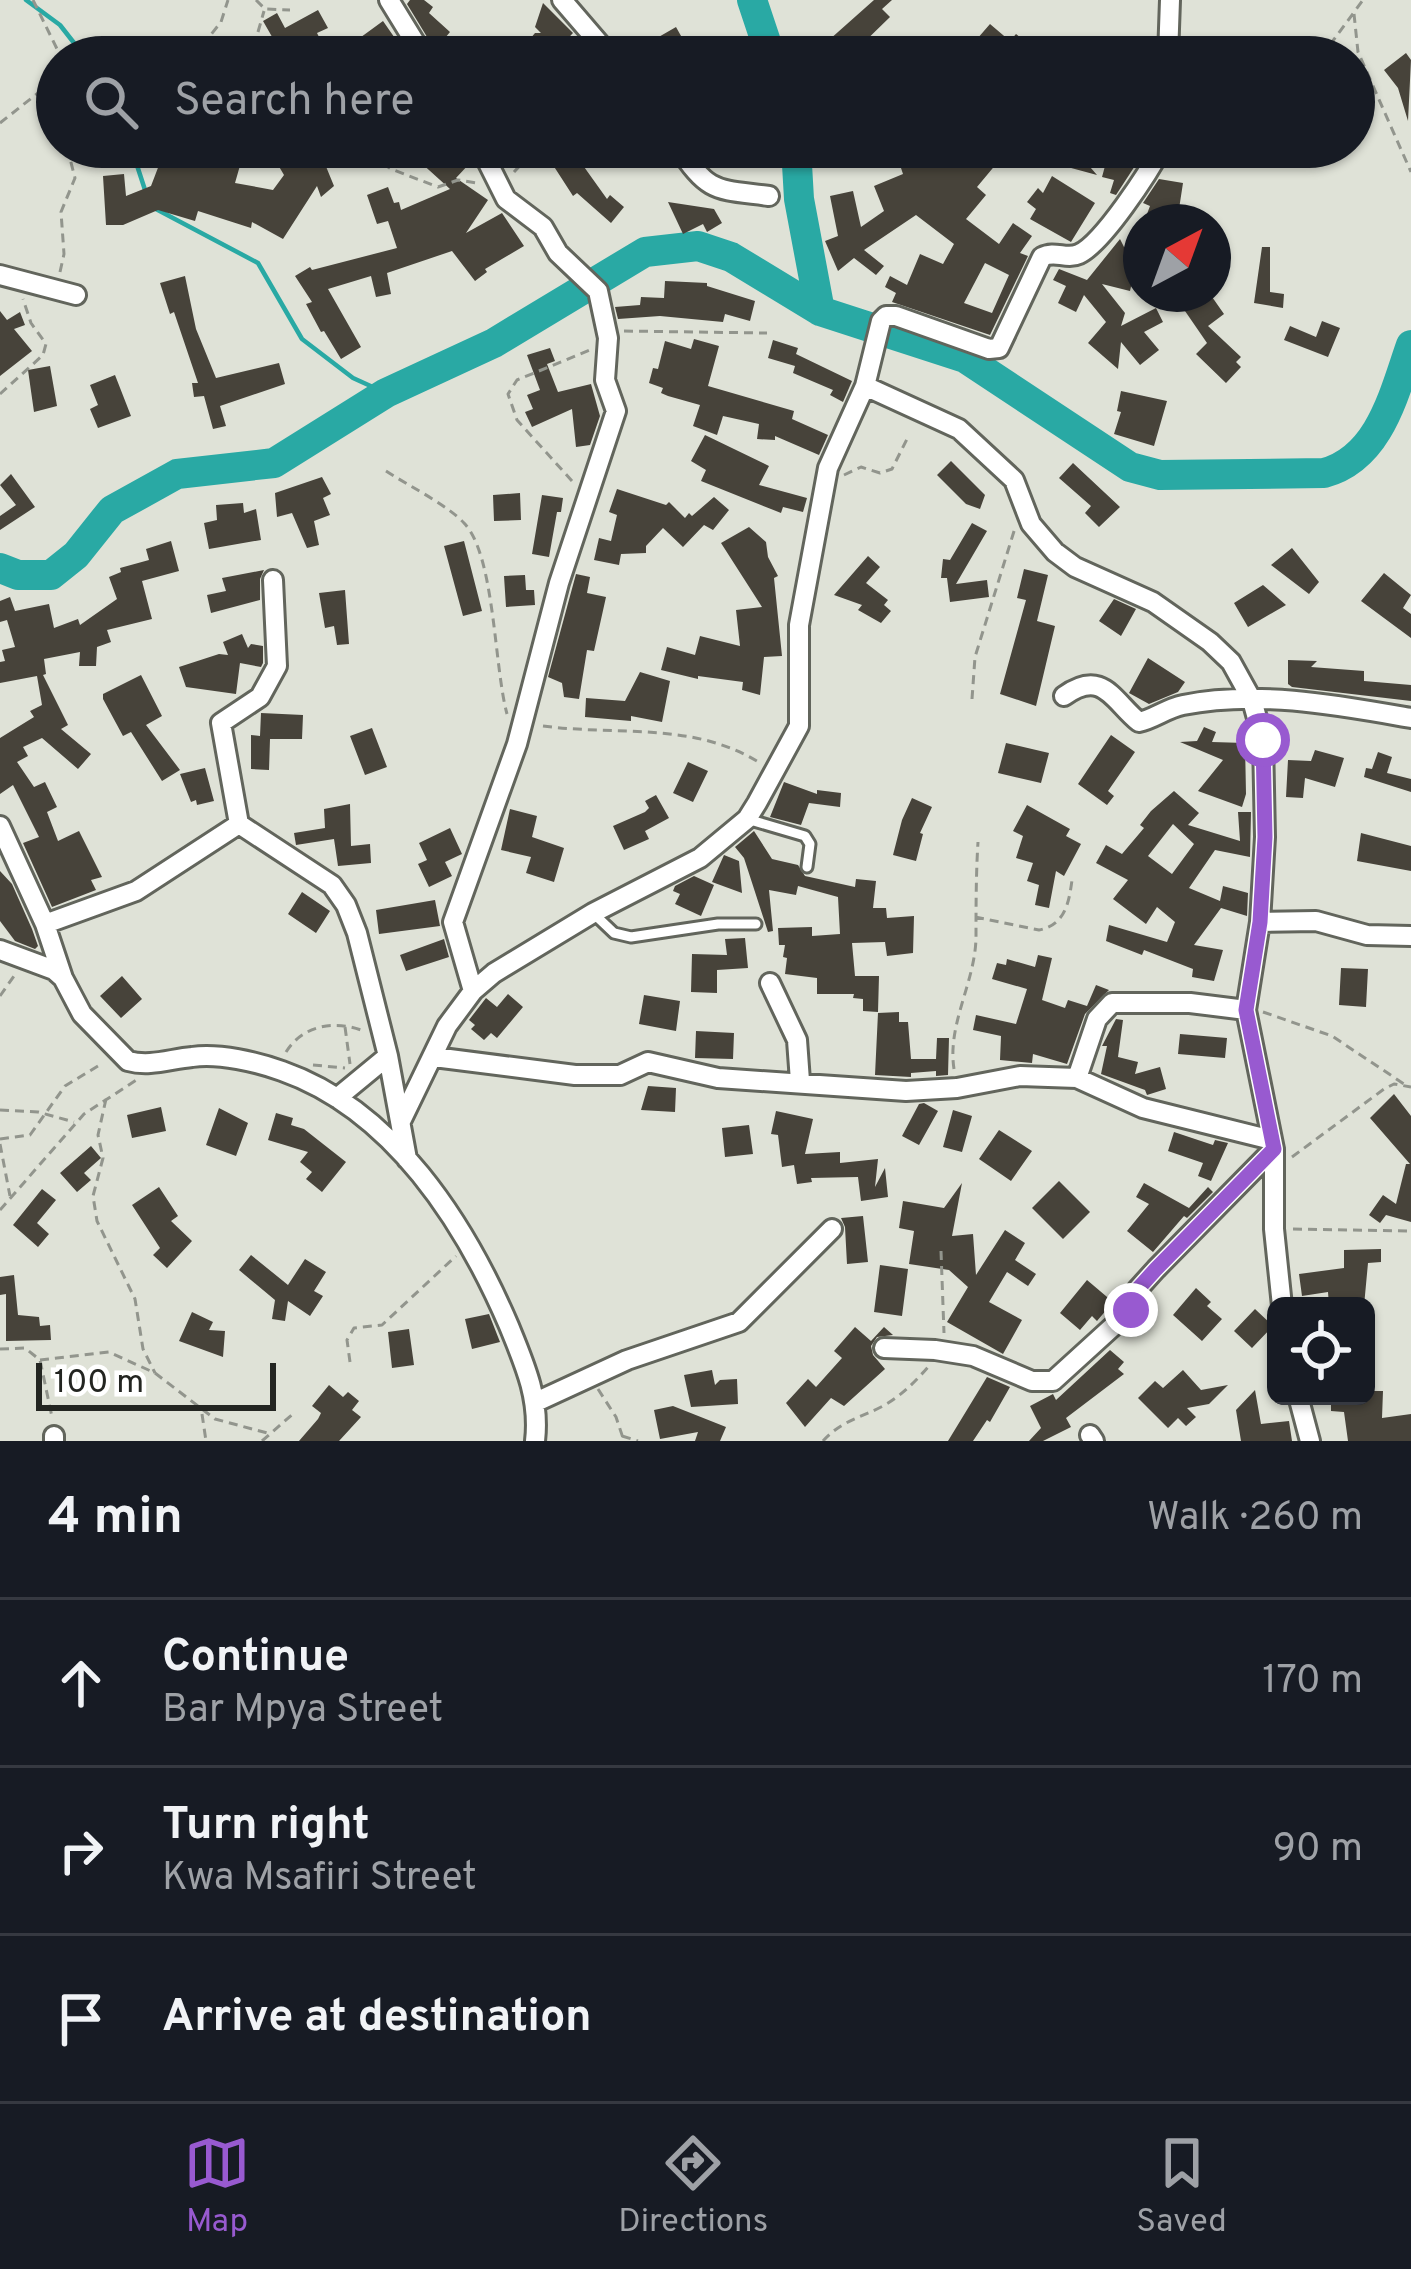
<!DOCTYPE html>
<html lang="en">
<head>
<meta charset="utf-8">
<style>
  body { margin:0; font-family:Overpass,sans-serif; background:#20242c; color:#f1f3f6 }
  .controls { position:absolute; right:36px; bottom:36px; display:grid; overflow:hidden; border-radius:18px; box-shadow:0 3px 9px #0004 }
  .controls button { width:108px; height:108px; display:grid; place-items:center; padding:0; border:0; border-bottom:3px solid #363941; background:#171b24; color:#f1f3f6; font:60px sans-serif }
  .compass { position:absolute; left:1123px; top:204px; width:108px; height:108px; border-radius:50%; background:#171b24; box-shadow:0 3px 9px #0004; rotate:41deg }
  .scale { position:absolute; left:36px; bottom:30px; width:240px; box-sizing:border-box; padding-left:12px; border:6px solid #232521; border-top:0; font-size:33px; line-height:42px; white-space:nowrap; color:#232521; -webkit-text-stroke:9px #fff; paint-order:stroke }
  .stop { position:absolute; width:36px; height:36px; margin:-27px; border:9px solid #985ad0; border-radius:50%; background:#fff }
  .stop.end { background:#985ad0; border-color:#fff; box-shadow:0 3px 12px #0008 }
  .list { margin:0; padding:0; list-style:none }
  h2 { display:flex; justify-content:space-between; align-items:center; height:156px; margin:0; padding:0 48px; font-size:51px }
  h2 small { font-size:39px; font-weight:400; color:#9ea1a6 }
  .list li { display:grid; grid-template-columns:78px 1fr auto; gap:36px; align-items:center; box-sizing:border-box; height:168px; padding:0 48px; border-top:3px solid #363941 }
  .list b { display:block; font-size:45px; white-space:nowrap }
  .list p { margin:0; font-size:39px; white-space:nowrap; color:#9ea1a6 }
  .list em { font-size:39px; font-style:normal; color:#9ea1a6 }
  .icon { flex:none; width:66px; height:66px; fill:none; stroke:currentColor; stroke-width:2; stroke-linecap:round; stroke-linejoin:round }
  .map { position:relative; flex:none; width:1411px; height:1441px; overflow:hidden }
  .search { position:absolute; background:#171b24; box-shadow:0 3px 9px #0004; left:36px; right:36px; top:36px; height:132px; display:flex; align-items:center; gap:30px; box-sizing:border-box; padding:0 42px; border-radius:66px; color:#9ea1a6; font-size:45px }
  .sheet { height:660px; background:#171b24 }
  nav { display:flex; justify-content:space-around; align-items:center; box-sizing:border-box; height:168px; border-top:3px solid #363941; background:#171b24; font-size:33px; color:#9ea1a6 }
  nav a { display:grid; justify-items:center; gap:6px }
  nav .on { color:#985ad0 }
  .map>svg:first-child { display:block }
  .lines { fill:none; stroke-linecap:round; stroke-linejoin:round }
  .stream { stroke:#29a9a4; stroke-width:4.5 }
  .river { stroke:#29a9a4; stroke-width:30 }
  .building { fill:#47433a; fill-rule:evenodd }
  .lane-casing { stroke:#62655c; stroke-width:15 }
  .street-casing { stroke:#62655c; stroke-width:24 }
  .path { stroke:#92958d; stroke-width:3; stroke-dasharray:9 6; stroke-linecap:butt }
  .lane { stroke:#fff; stroke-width:9 }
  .street { stroke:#fff; stroke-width:18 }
  .route { stroke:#985ad0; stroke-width:15 }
</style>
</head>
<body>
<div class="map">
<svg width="1411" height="1441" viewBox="0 0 1411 1441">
  <rect width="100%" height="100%" fill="#dfe2d7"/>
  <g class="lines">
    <path class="stream" d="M26 0 60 25 85 57
      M131 147 146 193
      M154 208 258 263 302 339 353 378 386 393"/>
    <path class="river" d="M752 0 771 57
      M796 147 799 199 820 311
      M0 568 18 575H51L76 555 112 510 177 474 274 463 386 393 494 343 645 252 698 246 731 257 820 311 965 358 1130 467 1160 475 1324 473C1380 458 1394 393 1411 345"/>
  </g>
  <path class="building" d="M410 0H424L433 7 429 13 450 32 435 50 407 4Z
    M874 0H892L882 9 890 17 852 54 849 50 842 57H828L820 48Z
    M543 3 573 33 550 57H515L535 33H541L535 27Z
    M318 10 328 28 317 33 329 57H270L265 46 275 42 263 21 277 13 285 28Z
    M383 21 408 57H376L370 48 365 51 357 40Z
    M990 24 1010 41 1016 34 1031 46 1022 57H999L977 39Z
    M676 27 690 52 681 57H624Z
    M1406 53 1411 60 1408 121 1398 88 1384 70Z
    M193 147H318L334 186 321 197 317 186 283 239 252 222 251 228 198 211 195 221 158 210 123 225H106L103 176 124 174 126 196 151 186 164 152 192 161ZM274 158 284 175 273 190 235 183 241 162Z
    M431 147H467L470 156 466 159 470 163 456 178 488 200 466 233 502 213 524 246 485 269 487 272 475 281 452 251 387 273 391 294 376 297 371 276 328 289 361 347 341 359 324 331 321 332 306 304 312 302 295 276 310 267 312 270 397 248 388 221 377 224 367 195 388 187 394 203 399 202 401 210 450 189 419 161Z
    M894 147H979L997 163 977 187 986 195 966 219 999 244 1013 223 1032 236 1020 253 1028 256 990 335 892 302 896 293 885 287 890 276 907 285 920 254 943 264 954 244 916 215 864 250 884 266 876 275 854 258 838 271 825 241 838 236 830 196 853 191 861 227 884 211 874 186 903 174ZM985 263 1009 275 992 313 964 303Z
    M1060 147 1071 155 1076 147H1087L1106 161 1107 155 1134 162 1137 153 1142 155 1116 195 1110 193 1114 180 1102 177 1105 166 1084 160 1097 175 1049 162Z
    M572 150 607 199 610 195 624 207 611 223 577 193 573 196 553 165Z
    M1052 176 1095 203 1071 242 1030 219 1036 209 1027 202 1038 188 1043 193Z
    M1159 179 1183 183 1179 209 1164 207 1160 222H1144L1150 206 1143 203Z
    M668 202 714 209 722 223 707 232 703 224 683 234Z
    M1120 239 1135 269 1130 291 1102 284 1125 313 1121 326 1156 308 1163 322 1144 332 1159 350 1140 365 1121 342 1118 369 1088 343 1106 322 1084 295 1076 312 1058 303 1066 286 1053 280 1059 269 1087 280Z
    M1262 247H1270V292L1284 294 1283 308 1254 303Z
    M185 276 196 329 216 378 279 363 285 384 220 406 226 426 213 429 204 396 194 397 192 383H198L174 312 170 314 160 283Z
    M665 281 707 283V286L755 301 750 321 725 314 723 322 660 316 618 319 615 307 640 305 641 297 664 298Z
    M1200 294H1210L1224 314 1208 326 1241 357 1236 362 1241 367 1226 383 1196 354 1207 343 1185 311Z
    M0 311 7 320 20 312 25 325 14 329 32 351 0 376Z
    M1322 321 1340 328 1328 357 1284 340 1290 326 1316 337Z
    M694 339 719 346 708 386 794 411 792 419 828 435 819 455 775 436V440L757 439 759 424 723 416 717 435 693 426 700 405 668 396 661 393 663 388 649 383 653 368 658 369 665 341 691 349Z
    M773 340 798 348 796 354 852 381 843 402 830 395 833 390 793 373 795 366 768 358Z
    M550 348 555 361 547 364 558 392 591 384 600 416 590 445 576 447 572 409 532 427 525 412 533 409 527 395 540 390 527 355Z
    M50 366 57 406 34 412 28 370Z
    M115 375 131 416 98 428 90 409 98 405 90 385Z
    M1121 391 1167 401 1154 446 1114 434 1121 412 1117 411Z
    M705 435 769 466 759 485 807 498 803 512 783 507 781 513 701 481 706 470 691 461Z
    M951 461 985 495 980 509 966 504 937 475Z
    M1073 463 1120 507 1099 527 1085 513 1091 506 1059 478Z
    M11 474 35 507 0 530V516L16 505 0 485Z
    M322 477 331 494 323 498 330 515 314 521 319 545 307 548 292 513 277 517 275 493Z
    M617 489 666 505 669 502 685 518 689 513 692 516 714 497 729 510 713 530 704 525 683 547 663 528 646 546V553L621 554 619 565 594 560 599 538 611 541 617 515 609 512Z
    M520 493 521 520 494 521 493 495Z
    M542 495 563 498 561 512H557L549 557 532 554Z
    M243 503 244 513 256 509 261 540 209 549 204 523 217 520 216 505Z
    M972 523 987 531 956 584 987 580 989 597 950 602 947 578H941L943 559 950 560Z
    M749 527 766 542 768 557 778 576 774 578 782 656 764 657 760 695 742 690 743 682 698 676V679L661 670 667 647 695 655 700 636 740 646 736 610 762 607 721 543Z
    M171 541 179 571 142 581 152 619 107 630 111 642 97 647 96 666H79L80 652 44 659 46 674 43 675 68 725 61 729 91 754 78 769 42 738 23 747 28 756 17 762 34 787 45 782 57 807 47 812 58 841 79 831 102 877 91 880 96 890 52 907 23 843 39 837 13 785 0 794V738L34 717 30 711 42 705 37 676 0 683V662L5 661 2 650 15 647 7 620 0 622V601L10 597 15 611 49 604 54 628 78 619 80 625 117 599 109 577 121 572 120 568 149 560 146 549Z
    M464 541 482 611 463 616 444 546Z
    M1292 548 1319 582 1309 594 1271 565Z
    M868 556 880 567 866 583 888 600 884 605 891 611 881 623 858 610 862 605 834 595Z
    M1024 569 1048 575 1037 621 1055 626 1036 706 1000 694 1026 600 1017 598Z
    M264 570 260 579V600L211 613 207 595 226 591 222 578Z
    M1384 573 1411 595 1403 608 1411 614V638L1361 601Z
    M576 574 590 577 587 593 606 597 594 651 587 650 579 699 564 697 562 683 548 677Z
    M525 575 526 590H534L535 605 506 607 504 576Z
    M1263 585 1286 605 1248 627 1234 603Z
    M345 590 349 644 337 645 334 626 325 628 319 593Z
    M1114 599 1136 609 1121 636 1099 621Z
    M242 634 248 648 251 644 263 646V663L261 667 240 663 236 694 186 687 179 667 219 654 228 655 223 642Z
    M1148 658 1185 682 1178 692 1149 704 1129 693Z
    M1288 660 1317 661 1311 667 1364 671V681L1411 685V701L1292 687 1288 684Z
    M640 672 670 681 662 722 631 716V721L585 717 586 698 625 701Z
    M141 675 162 716 146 725 180 770 162 781 131 732 123 736 103 699V694Z
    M261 713 303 715 302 739H270L269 770 251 769V735L260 736Z
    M1204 727 1216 732 1212 742 1245 743 1246 794 1242 807 1198 791 1223 760 1180 742 1197 741Z
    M372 728 387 767 365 775 350 736Z
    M1111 735 1135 752 1108 791 1114 796 1107 805 1078 784Z
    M1006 743 1049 753 1041 783 998 773Z
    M1315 750 1344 758 1335 787 1305 778 1303 798 1286 797 1288 760 1311 761Z
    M1378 752 1392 757 1387 773 1411 779V792L1364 777 1366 768 1372 769Z
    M688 762 708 771 693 802 673 793Z
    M205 768 214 801 197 805 196 800 191 802 180 774Z
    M784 782 817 794V790L841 793 840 807 809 803 801 825 770 817Z
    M1174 791 1199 813 1188 825 1240 841 1238 812H1251L1250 857 1215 850 1189 888 1220 901 1223 886 1248 893 1247 916 1221 908 1194 945 1223 950 1214 981 1192 977 1193 969 1144 950 1142 955 1106 941 1109 925 1167 942 1175 922 1157 907 1146 924 1113 899 1128 880 1096 863 1106 845 1122 854 1144 828 1140 825 1151 811ZM1173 824 1194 844 1172 874 1148 856Z
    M656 795 669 818 645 831 649 839 624 850 613 826 645 812 649 808 645 801Z
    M912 798 932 807 920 833 923 834 916 861 893 855 902 820Z
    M350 804 351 846 370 844 371 863 338 866 334 839 296 845 294 833 325 828 324 809Z
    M1027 805 1070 829 1066 836 1081 844 1064 876 1056 871 1049 908 1035 905 1039 885 1027 881 1033 863 1016 858 1023 836 1013 831Z
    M510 809 537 816 532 837 564 848 554 882 526 873 531 857 501 850Z
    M450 828 462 854 445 862 452 876 429 887 418 864 427 860 419 843Z
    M754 831 772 859 798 865 805 876 855 887 856 879 876 881 873 908H886L887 918 914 916 913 953 887 956 885 942 852 943 855 976H879L878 1012 863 1011V999L853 998 854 994H817V978L785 974 787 958 783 957 785 945H779L778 928 812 927V936L840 934 838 897 798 886 796 895 769 890 773 931 768 932 744 858 735 847Z
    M1361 833 1411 846V871L1357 861Z
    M724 855 739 861 742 893 712 882Z
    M0 871 12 884 32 929 38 946 35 949 15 941 0 921Z
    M694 876 714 885 701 916 675 904 680 894 673 891 675 886Z
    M302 892 330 911 316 933 288 914Z
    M435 900 440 926 379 934 376 910Z
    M745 938 748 968 717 970V993L691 992 692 954 727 955 725 939Z
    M444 939 449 957 406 971 400 955Z
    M1038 955 1052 958 1042 1000 1065 1008 1068 1000 1087 1006 1096 985 1109 990 1085 1014 1067 1064 1033 1054 1032 1063 1000 1060 1001 1036 973 1030 976 1015 1016 1024 1027 989 992 979 997 963 1006 965 1007 959 1035 967Z
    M1341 968 1368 969 1366 1007 1339 1005Z
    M122 976 142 999 121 1018 100 996Z
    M508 994 523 1007 497 1038 491 1033 484 1040 471 1029 475 1025 469 1020 486 998 497 1007Z
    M644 995 680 1001 676 1031 639 1024Z
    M899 1012V1022H908L911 1059H936L937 1038H949L948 1075 936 1076V1071L911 1073V1077L875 1075 878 1013Z
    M1116 1019 1123 1020 1118 1057 1138 1062 1135 1074 1160 1067 1166 1089 1147 1095 1145 1090 1101 1074 1107 1046H1102Z
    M696 1031 734 1033 733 1059 695 1058Z
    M1180 1034 1227 1038 1225 1058 1178 1054Z
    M648 1086 676 1088 675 1112 641 1110Z
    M1394 1094 1411 1116V1222L1386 1215 1380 1223 1369 1215 1383 1195 1396 1204 1406 1164H1410L1370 1118Z
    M924 1103 938 1111 919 1145 902 1136 919 1104Z
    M161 1107 166 1131 132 1138 127 1115Z
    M219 1108 248 1123 236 1156 206 1145Z
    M953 1110 972 1116 962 1152 943 1147Z
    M776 1111 813 1119 805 1154 840 1152V1163L878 1159 875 1187 885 1168 888 1197 861 1201 858 1177 811 1178 812 1182 797 1184 794 1165 782 1167 778 1135 771 1134Z
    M276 1113 293 1118 291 1125 304 1129 346 1162 322 1192 306 1179 312 1172 300 1162 308 1152 268 1140Z
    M749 1125 753 1154 725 1157 722 1128Z
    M999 1130 1032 1151 1011 1181 979 1159Z
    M1174 1132 1213 1145 1215 1140 1228 1143 1211 1181 1198 1176 1203 1163 1168 1151Z
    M91 1146 101 1158 84 1173 91 1180 77 1192 60 1173Z
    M1059 1181 1090 1212 1063 1239 1032 1208Z
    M962 1183 952 1236 973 1234 976 1275 1005 1230 1025 1243 1015 1260 1036 1274 1028 1286 1007 1272 989 1302 1022 1320 1003 1354 947 1322 968 1287 949 1270 909 1264 914 1231 899 1228 903 1201 944 1208Z
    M1144 1183 1189 1208 1208 1187 1213 1192 1187 1218 1184 1216 1153 1252 1127 1231 1149 1204 1136 1197Z
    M159 1187 178 1216 171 1221 192 1241 167 1268 153 1255 160 1248 132 1205Z
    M42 1189 56 1200 37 1223 49 1234 38 1247 13 1225Z
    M863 1216 868 1262 847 1264 845 1227 841 1218Z
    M1381 1249V1262L1368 1263 1364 1306H1329L1328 1292 1302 1296 1299 1274 1344 1268V1250Z
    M251 1255 288 1285 305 1259 326 1272 314 1291 323 1296 310 1316 288 1301 285 1321 272 1319 275 1300 239 1270Z
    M880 1265 908 1269 902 1316 874 1312Z
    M14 1275 18 1315 39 1317 40 1326 50 1325 51 1340 6 1341V1294L0 1295V1277Z
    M1087 1280 1113 1302 1097 1321 1092 1316 1080 1330 1060 1313Z
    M1196 1288 1211 1302 1207 1306 1222 1319 1202 1341 1173 1315Z
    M1255 1309 1273 1326 1252 1348 1234 1331Z
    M192 1312 213 1322 209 1330 225 1331 223 1357 179 1341Z
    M489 1314 500 1342 472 1349 465 1319Z
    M855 1327 871 1341 884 1327 893 1335 877 1337 871 1346 873 1355 885 1369 844 1406 831 1398 805 1427 786 1403 808 1379 816 1387 842 1358 834 1351Z
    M409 1329 414 1365 392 1368 388 1332Z
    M1110 1350 1124 1362 1118 1369 1124 1374 1066 1418 1071 1427 1043 1441H1029L1041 1428 1030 1406 1053 1394 1056 1400Z
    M712 1370 715 1385 720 1380 737 1379 738 1404 691 1407 684 1375Z
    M1183 1370 1201 1390 1228 1385 1209 1404 1187 1408 1196 1417 1186 1426 1178 1418 1168 1428 1138 1398 1155 1381 1163 1388Z
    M987 1377 1010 1387 990 1422 987 1420 973 1441H948Z
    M329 1385 343 1397 348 1392 359 1401 352 1410 361 1417 339 1441H299L318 1419 321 1413 312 1406Z
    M1255 1390 1261 1424 1289 1421 1292 1441H1241L1236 1410Z
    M1366 1391H1383L1382 1418 1411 1414V1441H1348L1344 1412 1331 1411V1396H1366Z
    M673 1406 726 1427 720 1441H695L698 1432 660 1439 654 1410Z"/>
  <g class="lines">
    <defs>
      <path id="lane" d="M747 819 805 836 810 844 807 867
        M593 913 614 933 631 937 718 924H756"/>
      <path id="street" d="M389 0 424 57
        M562 0 611 57
        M1168 57 1170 0
        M678 147C709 194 716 189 769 196
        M0 275 76 295
        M865 386 959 429 1014 480 1031 524 1055 552 1075 567 1153 602 1210 642 1231 662 1252 700 1263 740 1265 837 1260 922 1246 1010 1274 1149V1229L1282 1306
        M273 580 277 666 260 697 221 723 239 824 332 885 346 905 357 933 388 1056 407 1159
        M1064 696C1103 668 1113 701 1139 722 1154 719 1167 708 1183 705 1258 690 1337 705 1411 718
        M0 826 45 924 63 978
        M1260 922 1316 921 1367 935 1411 936
        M45 924 136 891 239 824
        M0 950 54 970 63 978 82 1014 128 1061C150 1067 170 1059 192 1057 219 1053 257 1062 282 1071 393 1110 465 1223 509 1326 525 1365 540 1399 535 1441
        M770 983 797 1040 800 1081
        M473 991 453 922 517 744 559 583 616 411 605 380 608 338 598 291 558 253 543 227 506 199 480 147
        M434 1057 575 1075H620L648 1062 718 1078 906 1091 957 1088 1020 1076 1077 1078 1143 1108 1272 1140
        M1077 1078 1097 1019 1112 1003H1190L1246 1010
        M337 1098 388 1056
        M401 1121 447 1026 473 991 494 973 593 913 700 858 747 819 757 803 799 726V625L828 468 865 386 881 321 886 316H896L989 349 999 348 1042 257C1055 250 1066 260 1079 254 1103 243 1149 172 1162 147
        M884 1348 935 1350 973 1356 1032 1381H1053L1131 1310 1137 1290 1156 1269 1274 1149
        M1298 1396 1310 1441
        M536 1402 627 1360 739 1322 832 1229
        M1090 1435 1094 1441
        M54 1436V1441"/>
    </defs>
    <use href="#lane" class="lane-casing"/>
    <use href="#street" class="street-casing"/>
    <path class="path" d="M33 0 61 57
      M256 0 265 9 290 10
      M1354 14 1358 52 1411 172
      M258 32 264 11
      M193 57 221 22 228 0
      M1321 57 1363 0
      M0 123 57 78
      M370 155 391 169 438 187 458 180 477 183
      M514 172 537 147
      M60 272 64 254 61 212 75 178 67 147
      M624 331 767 333
      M0 394 43 355 46 344 31 323 23 299
      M386 471C409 486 446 504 464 523 495 555 494 667 507 714
      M844 475 861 467 880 473 892 469 909 435
      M572 481 517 420 508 394 517 380 590 350
      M972 699 975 657 1015 528
      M543 726C618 736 693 721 760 763
      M975 917 1039 930C1065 925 1069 903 1072 880
      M0 996 14 976
      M1263 1012 1332 1036 1404 1084
      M345 1027 350 1064
      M286 1052C302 1026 333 1020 361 1030
      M313 1065 345 1068
      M954 1069C947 1024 975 983 976 938 976 906 976 874 978 842
      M106 1099 98 1135 103 1158 93 1196 97 1221 135 1299 143 1349 155 1373
      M0 1110 38 1112 74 1122
      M0 1139 30 1135 65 1086 103 1063
      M0 1144 10 1196
      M1292 1157 1384 1089 1394 1084 1411 1087
      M0 1210 84 1114 138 1079
      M1293 1229 1411 1231
      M941 1251 944 1333
      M0 1349 25 1348 40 1360 52 1417
      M40 1360 109 1352 155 1373 215 1419 271 1434
      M350 1362 347 1340 354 1328 382 1325 456 1256
      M598 1389 616 1417 624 1441
      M202 1414 206 1441
      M622 1436 638 1441
      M262 1441 294 1413
      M823 1441C841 1421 860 1418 883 1406 901 1396 915 1382 928 1367"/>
    <use href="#lane" class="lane"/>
    <use href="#street" class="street"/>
  </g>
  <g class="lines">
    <path class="route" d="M1131 1310 1137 1290 1156 1269 1274 1149 1246 1010 1260 922 1265 837 1263 740"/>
  </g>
</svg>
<div class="controls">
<button><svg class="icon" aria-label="locate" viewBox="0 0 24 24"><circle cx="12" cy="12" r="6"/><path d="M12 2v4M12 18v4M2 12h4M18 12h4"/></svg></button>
</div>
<svg class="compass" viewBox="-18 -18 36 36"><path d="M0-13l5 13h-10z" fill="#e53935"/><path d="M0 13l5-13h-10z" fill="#9ea1a6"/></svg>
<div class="scale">100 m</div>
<div class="stop" style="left:1263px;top:740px"></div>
<div class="stop end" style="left:1131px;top:1310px"></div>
<div class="search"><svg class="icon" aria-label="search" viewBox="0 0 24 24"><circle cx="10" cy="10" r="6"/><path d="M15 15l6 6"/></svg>Search here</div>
</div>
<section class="sheet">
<h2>4 min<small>Walk · 260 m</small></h2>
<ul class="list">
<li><svg class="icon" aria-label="ahead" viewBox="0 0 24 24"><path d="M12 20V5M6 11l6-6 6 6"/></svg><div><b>Continue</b><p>Bar Mpya Street</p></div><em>170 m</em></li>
<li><svg class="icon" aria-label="right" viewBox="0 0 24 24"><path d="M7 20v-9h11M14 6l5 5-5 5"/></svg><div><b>Turn right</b><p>Kwa Msafiri Street</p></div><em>90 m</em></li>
<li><svg class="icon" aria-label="arrive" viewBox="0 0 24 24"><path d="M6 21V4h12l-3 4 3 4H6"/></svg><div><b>Arrive at destination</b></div></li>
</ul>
</section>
<nav>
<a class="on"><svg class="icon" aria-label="map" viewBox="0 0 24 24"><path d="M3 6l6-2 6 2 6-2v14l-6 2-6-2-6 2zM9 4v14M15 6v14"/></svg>Map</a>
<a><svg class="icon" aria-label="directions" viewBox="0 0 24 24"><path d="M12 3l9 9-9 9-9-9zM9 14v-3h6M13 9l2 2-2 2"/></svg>Directions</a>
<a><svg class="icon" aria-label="saved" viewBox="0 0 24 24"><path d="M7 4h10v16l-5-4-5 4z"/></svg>Saved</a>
</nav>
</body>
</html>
